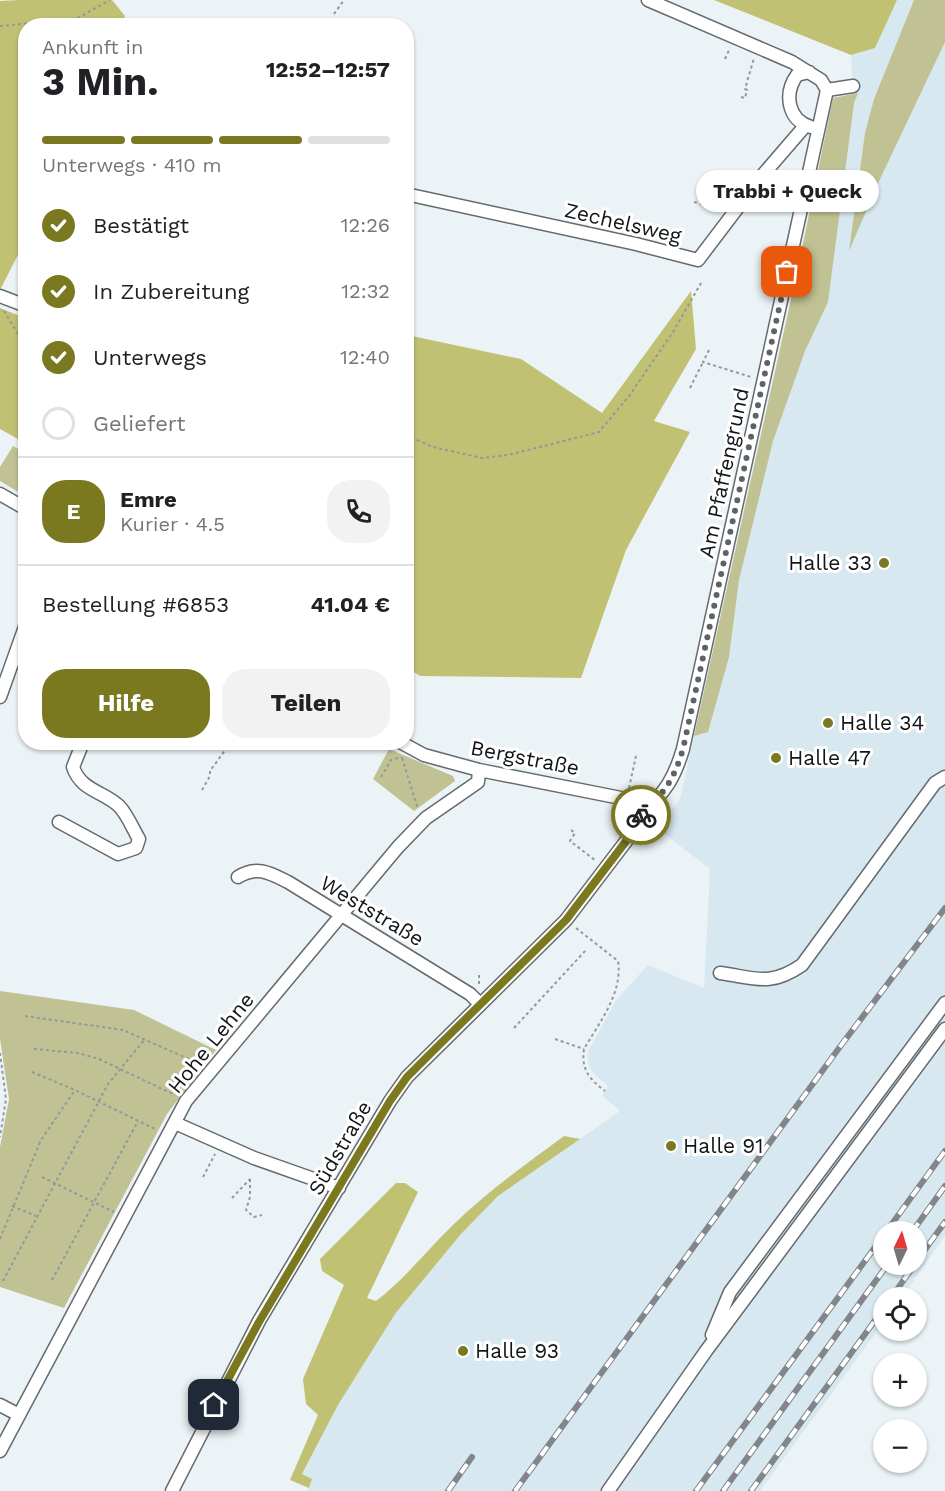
<!DOCTYPE html>
<html lang="de">
<meta charset="utf-8">
<style>
body{margin:0;font-family:"Work Sans",sans-serif;background:#f2f2f2;color:#202124;height:100vh;display:flex;flex-direction:column;font-size:22px;white-space:nowrap}
*{box-sizing:border-box;margin:0}
p{font-size:20px;color:#757577}
.icon{flex:none;width:33px;height:33px;fill:none;stroke:currentColor;stroke-width:2;stroke-linecap:round;stroke-linejoin:round}
.map{position:relative;flex:1;overflow:hidden}
.drawer{position:absolute;left:18px;top:18px;width:396px;height:732px;display:flex;flex-direction:column;background:#fff;border-radius:24px;box-shadow:0 2px 4px #0004}
.drawer>*{flex:none}
.needle{width:39px;rotate:5deg}
.tools{position:absolute;left:873px;top:1221px;display:grid;gap:12px}
.tools a{display:grid;place-items:center;width:54px;height:54px;border-radius:50%;background:#fff;box-shadow:0 2px 4px #0004;font-size:30px}
.pin{position:absolute;display:grid;place-items:center;width:51px;height:51px;color:#fff;margin:-26px;border-radius:12px;box-shadow:0 3px 9px #0006}
.courier{position:absolute;display:grid;place-items:center;width:60px;height:60px;margin:-30px;border:4px solid #7b7920;border-radius:50%;background:#fff;color:#222;box-shadow:0 2px 8px #0007}
.bubble{position:absolute;height:42px;border-radius:21px;background:#fff;box-shadow:0 2px 4px #0004;font-size:20px;font-weight:700;line-height:42px;text-align:center}
.summary em{font-style:normal;font-weight:700}
.summary div{display:flex;flex-direction:column-reverse}
.summary{display:flex;align-items:center;justify-content:space-between;height:102px;padding:0 24px}
h1{font-size:39px;font-weight:700;line-height:45px}
.bar{display:grid;grid-template-columns:repeat(4,1fr);gap:9px 6px;align-content:center;height:72px;padding:0 24px}
.bar i{height:8px;border-radius:4px;background:#e0e0e0}
.bar .active{background:#7b7920}
.bar p{grid-column:span 4}
.line{display:flex;align-items:center;gap:15px;padding:0 24px;border-top:2px solid #e0e0e0}
.line div{flex:1}
.round{display:grid;place-items:center;flex:none;width:63px;height:63px;border-radius:24px;background:#f2f2f2}
ol{padding:0 24px;list-style:none}
li{display:flex;align-items:center;gap:18px;height:66px}
li p{margin-inline-start:auto}
li .icon{padding:6px;border-radius:50%;background:#7b7920;color:#fff;stroke-width:4}
li:last-child{color:#757577}
li i{width:33px;height:33px;border:3px solid #e0e0e0;border-radius:50%}
.primary-button{display:flex;gap:12px;margin-top:auto;padding:12px 24px}
.primary-button a{flex:1;height:69px;border-radius:24px;background:#7b7920;color:#fff;font-size:24px;font-weight:700;line-height:69px;text-align:center}
.primary-button a+a{background:#f2f2f2;color:#202124}
.map>svg:first-child{display:block}
.built{fill:#d8e8f0;fill-rule:evenodd}
.green{fill:#c1c293}
.forest{fill:#c1c174}
.lines{fill:none;stroke-linecap:round;stroke-linejoin:round}
.minor-casing{stroke:#646a6e;stroke-width:15}
.path{stroke:#92989b;stroke-width:2;stroke-dasharray:3 3;stroke-linecap:butt}
.minor{stroke:#fff;stroke-width:12}
.rail-casing{stroke:#808689;stroke-width:6}
.rail{stroke:#fff;stroke-width:4;stroke-dasharray:11;stroke-linecap:butt}
.done{stroke:#5e6365;stroke-width:6;stroke-dasharray:0 10.8}
.route{stroke:#7b7920;stroke-width:8}
.poi-dot{fill:#7b7920;stroke:#fff;stroke-width:2}
.labels{text-anchor:middle;stroke-width:6;stroke-linejoin:round;paint-order:stroke}
.street-label{font-size:21px;fill:#121516;stroke:#fff}
.poi-label{font-size:21px;fill:#121516;stroke:#fff;text-anchor:start}
</style>
<div class="map">
<svg width="945" height="1491" viewBox="0 0 945 1491">
<rect width="100%" height="100%" fill="#ebf3f7"/>
<path class="built" d="M897,0H945V1236L902,1297L884,1298L883,1323L760,1491H308L312,1479L302,1475L338,1405L395,1314L461,1234L498,1196L620,1111L602,1095L608,1086L592,1072L588,1062V1052L616,1000L648,965L704,988L710,869L658,829L680,799L798,268L833,98L853,94L851,55L875,48ZM884,1232H916V1264H884Z"/>
<path class="green" d="M914,0H945V42L880,179L849,251L865,133L874,99Z
M858,93L854,103L828,302L805,351L773,441L739,580L729,657L708,732L694,736L798,268L833,98Z
M13,446L25,453V496L0,481V467Z
M389,749L453,776L455,781L414,811L373,779Z
M0,991L134,1010L216,1050L167,1114L64,1308L0,1287V1147L9,1099L0,1039Z"/>
<path class="forest" d="M20,0H112L125,16L122,25L26,26L25,241L0,290V1Z
M714,0H897L875,48L851,55Z
M691,291L696,349L654,421L690,432L626,550L581,678L420,676L407,668V335L521,359L602,413Z
M0,308L25,318V443L0,429Z
M564,1136L580,1139L498,1196L461,1234L395,1314L338,1405L302,1474L312,1479L309,1488L290,1480L318,1415L306,1404L303,1379L344,1285L322,1271L320,1259L396,1183H405L418,1192L367,1298L376,1301C405,1279 426,1251 452,1226C486,1192 525,1165 564,1136Z"/>
<g class="lines">
<g class="minor-casing">
<path id="minor" d="M809,72L797,75C784,93 787,120 811,127
M827,90L853,86
M406,194L636,244L698,260L761,177L805,126
M0,296L26,306
M0,494L26,509
M0,697L26,624
M400,742L424,755L479,770L631,800L642,811
M642,811C665,795 675,776 683,749L827,90L821,80L792,62L648,0
M59,822L118,854L136,848L139,839C133,829 127,814 119,806C103,791 81,791 73,767L83,742
M238,877C257,865 270,873 288,882L470,994L480,1004
M720,973C756,978 770,987 802,965L935,783L945,777
M175,1123L254,1158L339,1188
M712,1335L730,1292L945,1003
M0,1405L19,1415
M0,1451L186,1101L398,847L426,818L478,782L479,770
M172,1491L259,1321L390,1101L407,1077L566,920L630,836L641,820L642,811
M608,1491L706,1351L945,1029"/>
</g>
<path class="path" d="M334,14L344,0
M0,26L76,19L110,0
M725,59L730,48
M741,97L745,98L747,90L745,89L754,58
M694,202L723,210
M4,311L26,347
M709,350L703,362L751,377
M690,388L703,362
M406,435L433,447L482,458L508,455L599,432L629,396L673,332L701,283
M224,742L229,746
M402,758L418,809
M381,777L391,760L402,757
M629,788L636,756
M202,790L210,776V771L231,742
M571,830L575,833L570,841L596,861
M576,928L618,961C623,993 599,1023 584,1049C581,1069 589,1079 605,1091
M479,975V985
M25,1016L123,1030L200,1064
M514,1028L586,950
M555,1039L584,1049
M34,1049L78,1053L99,1059L175,1095
M0,1053L6,1099L0,1137
M32,1072L75,1090L157,1130
M42,1177L114,1212
M203,1177L215,1154
M250,1179V1197L246,1210L254,1217L262,1215
M232,1198L250,1179
M12,1206L36,1216
M0,1239L41,1140L75,1090
M52,1280L138,1121
M3,1281L108,1084L145,1039"/>
<use href="#minor" class="minor"/>
<g class="rail-casing">
<path id="rail" d="M886,1232L945,1151
M912,1232L945,1186
M916,1262L945,1222
M891,1298L915,1264
M448,1491L472,1457
M515,1491L842,1044L945,908
M696,1491L884,1235
M723,1491L888,1264
M751,1491L884,1308"/>
</g>
<use href="#rail" class="rail"/>
</g>
<g class="lines">
<path class="done" d="M641,815L642,811C665,795 675,776 683,749L787,272"/>
<path class="route" d="M214,1405L259,1322L390,1101L407,1077L432,1052L566,920L630,836L641,815"/>
</g>
<g class="poi-dot">
<circle cx="884" cy="563" r="6"/>
<circle cx="828" cy="723" r="6"/>
<circle cx="776" cy="758" r="6"/>
<circle cx="671" cy="1146" r="6"/>
<circle cx="463" cy="1351" r="6"/>
</g>
<g class="labels">
<g class="street-label">
<text transform="translate(623 223) rotate(13)" y="7">Zechelsweg</text>
<text transform="translate(724 473) rotate(-78)" y="7">Am Pfaffengrund</text>
<text transform="translate(525 758) rotate(11)" y="7">Bergstraße</text>
<text transform="translate(372 911) rotate(31)" y="7">Weststraße</text>
<text transform="translate(211 1043) rotate(-51)" y="7">Hohe Lehne</text>
<text transform="translate(340 1148) rotate(-60)" y="7">Südstraße</text>
</g>
<g class="poi-label">
<text x="872" y="570" text-anchor="end">Halle 33</text>
<text x="840" y="730">Halle 34</text>
<text x="788" y="765">Halle 47</text>
<text x="683" y="1153">Halle 91</text>
<text x="475" y="1358">Halle 93</text>
</g>
</g>
</svg>
<div class="tools">
<a><svg class="needle" viewBox="-14 -14 28 28"><path d="M0-13l5 13h-10z" fill="#e53935"/><path d="M0 13l5-13h-10z" fill="#757577"/></svg></a>
<a><svg class="icon" aria-label="locate" viewBox="0 0 24 24"><circle cx="12" cy="12" r="6"/><path d="M12 2v4M12 18v4M2 12h4M18 12h4"/></svg></a>
<a>+</a>
<a>−</a>
</div>
<div class="pin" style="left:787px;top:272px;background:#ea580c"><svg class="icon" aria-label="bag" viewBox="0 0 24 24"><path d="M5 8h14l-1 12H6zM9 8a3 3 0 0 1 6 0"/></svg></div>
<div class="pin" style="left:214px;top:1405px;background:#1f2937"><svg class="icon" aria-label="home" viewBox="0 0 24 24"><path d="M3 11l9-7 9 7M6 9v11h12V9"/></svg></div>
<div class="courier" style="left:641px;top:815px"><svg class="icon" aria-label="bike" viewBox="0 0 24 24"><circle cx="6" cy="16" r="4"/><circle cx="18" cy="16" r="4"/><path d="M6 16l4-8h5l3 8M10 8l3 8H6M13 5h3"/></svg></div>
<div class="bubble" style="left:696px;top:170px;width:183px">Trabbi + Queck</div>
<section class="drawer">
<div class="summary"><div><h1>3 Min.</h1><p>Ankunft in</p></div><em>12:52–12:57</em></div>
<div class="bar"><i class="active"></i><i class="active"></i><i class="active"></i><i></i><p>Unterwegs · 410 m</p></div>
<ol>
<li><svg class="icon" aria-label="check" viewBox="0 0 24 24"><path d="M5 12l5 5 9-10"/></svg>Bestätigt<p>12:26</p></li>
<li><svg class="icon" aria-label="check" viewBox="0 0 24 24"><path d="M5 12l5 5 9-10"/></svg>In Zubereitung<p>12:32</p></li>
<li><svg class="icon" aria-label="check" viewBox="0 0 24 24"><path d="M5 12l5 5 9-10"/></svg>Unterwegs<p>12:40</p></li>
<li><i></i>Geliefert</li>
</ol>
<div class="line" style="height:108px"><b class="round" style="background:#7b7920;color:#fff">E</b><div><b>Emre</b><p>Kurier · 4.5</p></div><a class="round"><svg class="icon" aria-label="phone" viewBox="0 0 24 24"><path d="M5 4h4l2 5-3 2q2 4 5 5l2-3 5 2v4C11 20 4 13 5 4z"/></svg></a></div>
<div class="line" style="height:78px"><div>Bestellung #6853</div><b>41.04 €</b></div>
<div class="primary-button"><a>Hilfe</a><a>Teilen</a></div>
</section>
</div>
